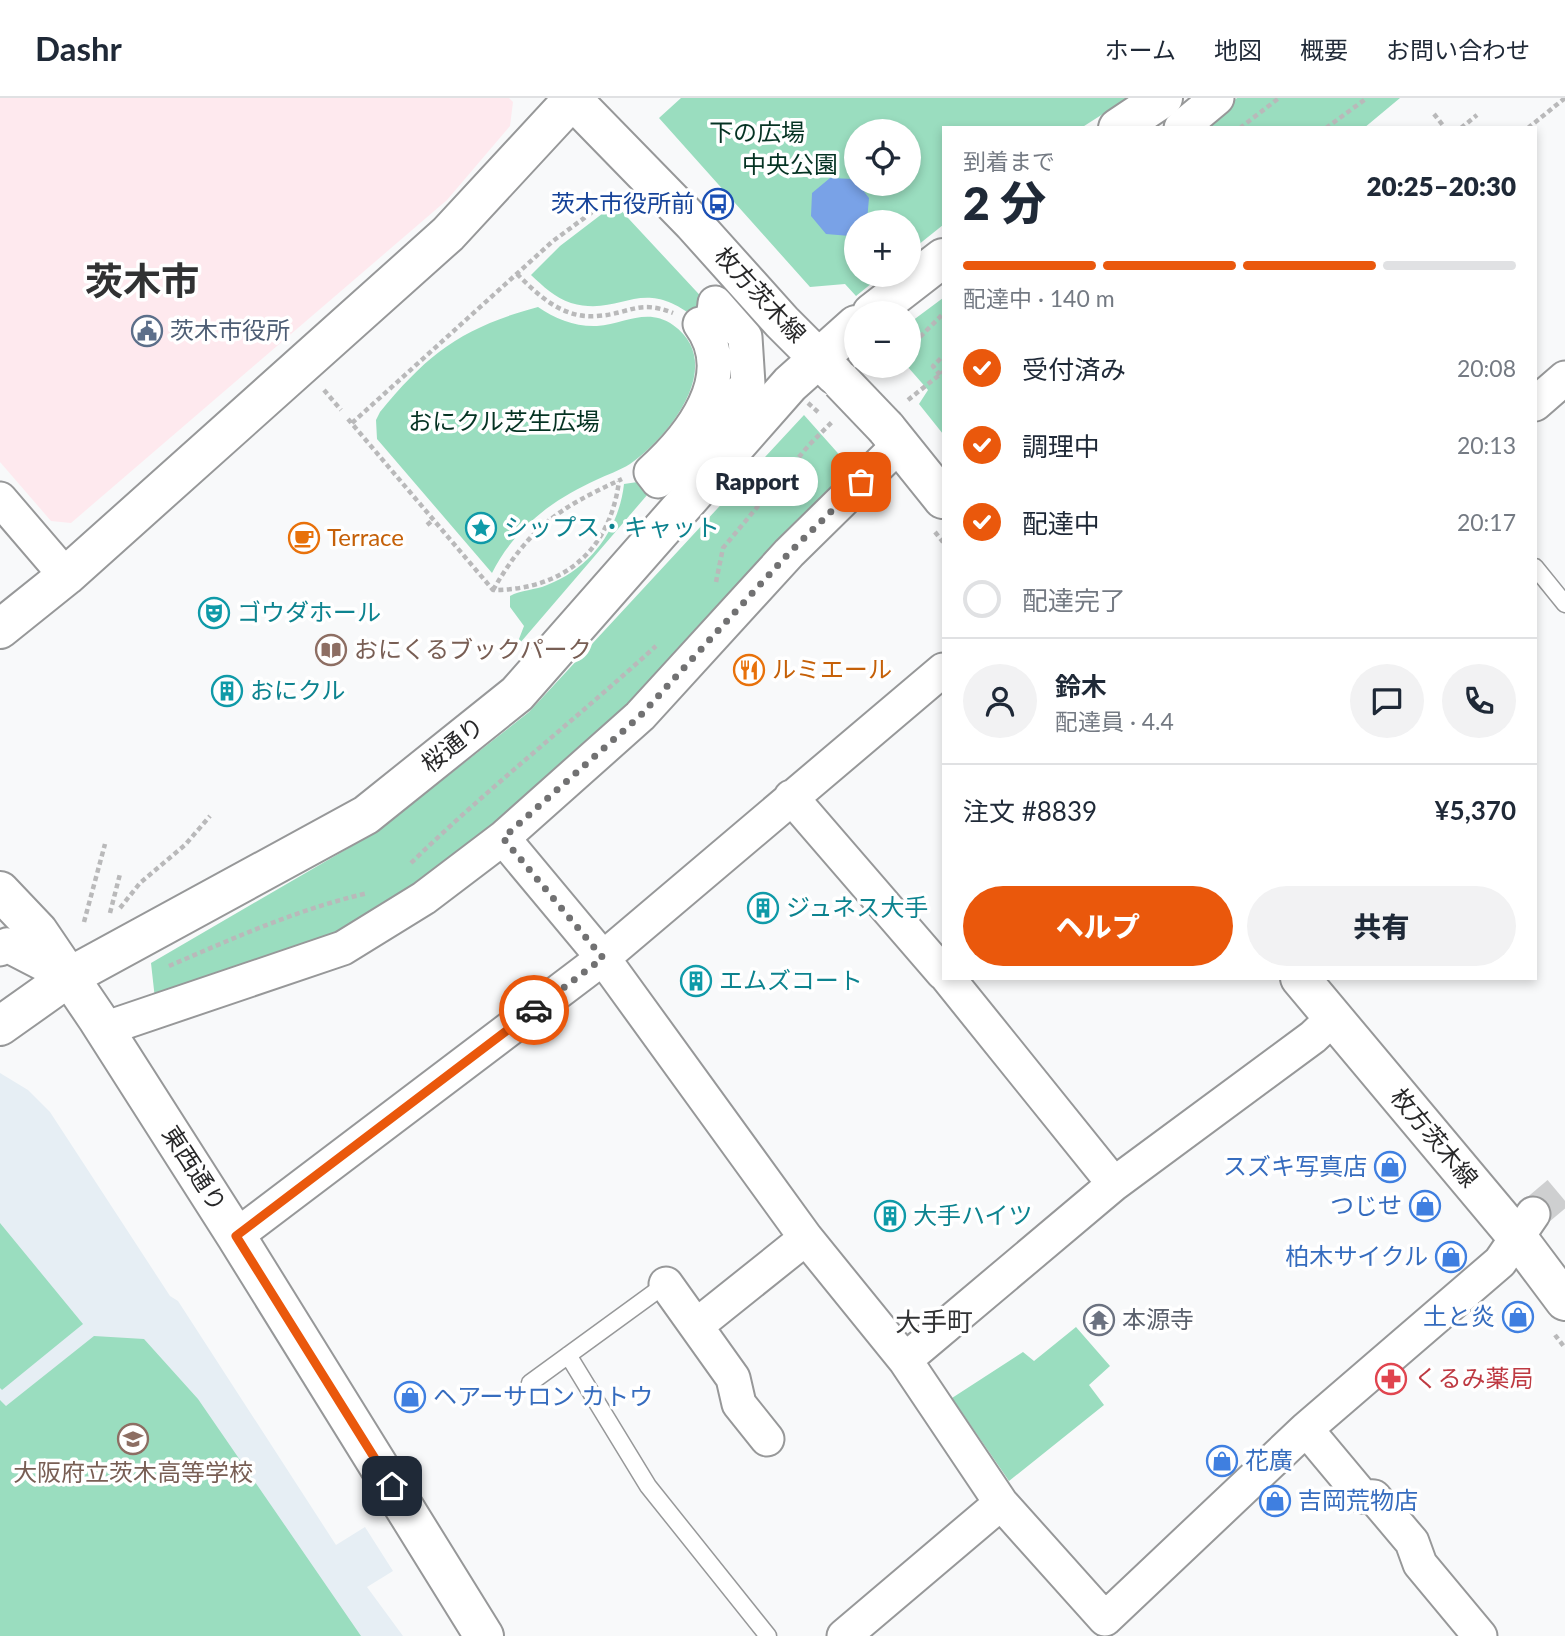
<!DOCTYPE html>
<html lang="ja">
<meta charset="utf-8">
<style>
body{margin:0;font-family:Lato,"Noto Sans JP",sans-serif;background:#f2f2f3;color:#1f2937;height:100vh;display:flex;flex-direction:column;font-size:26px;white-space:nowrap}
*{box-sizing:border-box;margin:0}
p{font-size:23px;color:#747a83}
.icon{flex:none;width:38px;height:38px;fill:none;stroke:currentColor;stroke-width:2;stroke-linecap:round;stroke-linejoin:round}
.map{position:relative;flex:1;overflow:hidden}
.sheet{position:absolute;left:942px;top:28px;width:595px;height:854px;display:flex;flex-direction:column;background:#fff;border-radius:0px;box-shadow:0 4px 10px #0003}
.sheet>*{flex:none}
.tools{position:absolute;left:844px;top:21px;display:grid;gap:14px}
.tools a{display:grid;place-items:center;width:77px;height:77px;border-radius:50%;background:#fff;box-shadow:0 4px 10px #0003;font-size:35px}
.pin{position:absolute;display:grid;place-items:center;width:60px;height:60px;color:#fff;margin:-30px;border-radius:14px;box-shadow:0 4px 10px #0006}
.courier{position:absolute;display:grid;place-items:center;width:70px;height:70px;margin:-35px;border:5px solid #ea580c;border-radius:50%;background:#fff;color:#222;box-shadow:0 2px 9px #0007}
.bubble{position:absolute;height:49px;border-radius:24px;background:#fff;box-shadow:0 4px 10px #0003;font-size:23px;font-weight:800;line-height:49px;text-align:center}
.head em{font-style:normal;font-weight:800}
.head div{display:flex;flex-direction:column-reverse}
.head{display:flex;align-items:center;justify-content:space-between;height:119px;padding:0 21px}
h1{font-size:46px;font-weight:800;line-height:52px}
.bar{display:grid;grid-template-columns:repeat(4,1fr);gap:10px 7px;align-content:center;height:84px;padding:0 21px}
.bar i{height:9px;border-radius:5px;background:#e0e1e3}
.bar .active{background:#ea580c}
.bar p{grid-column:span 4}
.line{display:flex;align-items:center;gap:18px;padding:0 21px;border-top:2px solid #e0e1e3}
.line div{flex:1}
.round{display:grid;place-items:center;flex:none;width:74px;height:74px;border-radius:37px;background:#f2f2f3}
ol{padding:0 21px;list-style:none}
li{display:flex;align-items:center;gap:21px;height:77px}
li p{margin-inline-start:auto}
li .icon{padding:7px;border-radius:50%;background:#ea580c;color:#fff;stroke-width:4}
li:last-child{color:#747a83}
li i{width:38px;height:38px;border:4px solid #e0e1e3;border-radius:50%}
.primary-button{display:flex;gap:14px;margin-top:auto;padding:14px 21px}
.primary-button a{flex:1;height:80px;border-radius:42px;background:#ea580c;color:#fff;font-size:28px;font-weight:800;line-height:80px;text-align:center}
.primary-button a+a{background:#f2f2f3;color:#1f2937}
header{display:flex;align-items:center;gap:42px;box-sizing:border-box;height:98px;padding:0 35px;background:#fff;border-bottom:2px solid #e0e1e3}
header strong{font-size:33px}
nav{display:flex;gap:38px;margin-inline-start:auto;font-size:24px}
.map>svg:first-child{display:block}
.commercial{fill:#fee9ee}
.built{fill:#e6eef4}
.green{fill:#9addbf;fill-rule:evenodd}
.water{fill:#79a2e7}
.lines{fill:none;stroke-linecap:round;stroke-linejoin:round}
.street-tunnel{stroke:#cecfd0;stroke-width:33;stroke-dasharray:33 17;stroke-linecap:butt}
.lane-casing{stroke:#979899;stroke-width:19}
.street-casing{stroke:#979899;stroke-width:37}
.secondary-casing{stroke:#979899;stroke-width:42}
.path{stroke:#b9b9ba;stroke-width:4.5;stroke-dasharray:5 3.5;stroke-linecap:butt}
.lane{stroke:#fff;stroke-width:16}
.street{stroke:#fff;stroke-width:33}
.secondary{stroke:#fff;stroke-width:38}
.secondary-bridge-casing{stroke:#979899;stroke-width:42;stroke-linecap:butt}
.path-bridge{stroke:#b9b9ba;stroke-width:4.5;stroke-dasharray:5 3.5;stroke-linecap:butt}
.secondary-bridge{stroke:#fff;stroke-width:38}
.done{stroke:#717172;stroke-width:7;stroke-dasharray:0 12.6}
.route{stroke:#ea580c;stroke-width:9}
.labels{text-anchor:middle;stroke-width:7;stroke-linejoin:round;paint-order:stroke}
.park-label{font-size:24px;fill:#053323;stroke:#fff}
.transit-label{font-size:24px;fill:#164399;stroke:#fff;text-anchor:end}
.street-label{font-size:24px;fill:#282829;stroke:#fff}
.service-label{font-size:24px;fill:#4e5e75;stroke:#fff;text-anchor:start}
.culture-label{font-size:24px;fill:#0d838f;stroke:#fff;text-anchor:start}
.food-label{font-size:24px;fill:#c56008;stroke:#fff;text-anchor:start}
.education-label{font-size:24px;fill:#785e54;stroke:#fff;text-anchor:start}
.shop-label{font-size:24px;fill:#366cbe;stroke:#fff;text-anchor:end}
.worship-label{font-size:24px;fill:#5b616d;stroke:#fff;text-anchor:start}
.health-label{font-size:24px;fill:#be3a42;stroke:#fff;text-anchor:start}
.neighbourhood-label{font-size:26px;fill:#313233;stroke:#fff}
.town-label{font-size:38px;font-weight:bold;fill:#313233;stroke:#fff}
</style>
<header>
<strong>Dashr</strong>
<nav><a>ホーム</a><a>地図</a><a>概要</a><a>お問い合わせ</a></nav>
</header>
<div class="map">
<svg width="1565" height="1538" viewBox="0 0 1565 1538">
<rect width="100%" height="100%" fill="#f8f9fa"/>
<path class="commercial" d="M0,0H509L513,4L510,28L447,102L71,425L51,423L0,364Z"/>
<path class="built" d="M0,975L28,992L50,1014L170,1198L178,1203L336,1447L365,1429L393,1473L367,1489L403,1538H0Z"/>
<path class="green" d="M681,0H1128L1081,30H943V127L908,155V124H856V177H882L856,198L845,186L810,189L659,20ZM856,33H908V86H856Z
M1237,0H1400L1364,30H1203Z
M615,106L709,207L695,220C640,176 622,220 571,205C555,200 543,188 531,177L560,148Z
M943,200V336L919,306L928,292L907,268L908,226Z
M538,209C555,221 576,229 597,228C625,226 647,209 673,227C728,266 668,340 630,366C619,373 608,376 596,382C579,390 562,399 546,411C524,428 504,450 492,475L377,341L376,322L380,314C428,255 463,229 538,209Z
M804,317L852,371L631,608L418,789L342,834L155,901L151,865L376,734L529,614Z
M651,382L654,389L520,545L519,541L524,528L510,509V498C520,492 536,492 547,487C590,471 619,431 624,386Z
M0,1125L83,1226L2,1292L0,1290Z
M1076,1229L1110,1268L1089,1287L1104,1307L1009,1383L952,1300L1023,1254L1034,1263Z
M94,1238L144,1241L198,1301L361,1538H0V1302L6,1308Z"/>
<path class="water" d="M830,80L854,81L869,100L867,123L856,124V133L850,138L826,136L811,118L812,95Z"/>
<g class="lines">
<path class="street-tunnel" d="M1533,1116L1565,1089"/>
<g class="lane-casing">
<path id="lane" d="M1535,469L1565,506
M568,1257L648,1388L768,1538
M530,1285L666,1186"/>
</g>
<g class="street-casing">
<path id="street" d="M1181,30L1217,0
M715,205L745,239L748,286L658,383L651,374C690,339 739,278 700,226C712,224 714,216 715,205Z
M1535,306L1565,280
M0,401L66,478
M791,699L943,875
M503,740L603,860L806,1140L905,1262L1001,1405L1105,1521L1306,1331L1500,1164L1533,1116
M0,851L7,847L69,879
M948,880L1114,1086
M104,931L343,850L424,800L503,740L640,618L789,455L900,346
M236,1138L603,860L943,572
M666,1186L733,1280L739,1306L767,1341
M696,1228L806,1140
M905,1262L1114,1086L1313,939L1333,920
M1306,1331L1362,1398L1374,1399L1412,1444L1420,1466L1480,1538
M844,1538L1001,1405"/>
</g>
<g class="secondary-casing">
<path id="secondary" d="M571,0L693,125L782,224L835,277
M1118,30L1163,0
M872,215L943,160
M886,330L943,401
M0,531L66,478L448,136L572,2
M0,793L38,833L97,920L236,1138L484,1538
M1300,880L1517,1139L1565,1203
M0,928L69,879L366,717L517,596L790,286L856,227"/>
</g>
<path class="path" d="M1434,16L1445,30
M1240,30L1279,0
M1326,30L1367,0
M1461,30L1477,17
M1528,30L1565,0
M517,176C539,198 563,221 597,218C630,216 638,201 673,215
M908,251L943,216
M881,277L891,268
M940,277L933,268L943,258
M324,292L341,312
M908,302L943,274
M348,321L493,492C563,492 610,453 619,383
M352,325L553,143L591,115L609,97
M427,427L433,422
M935,434L943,444
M716,484L723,450L809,347L832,324
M493,492C530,429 557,411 622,381
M411,765C489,689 575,622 656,548
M120,810L140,785L185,747L210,718
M110,815L120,776
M84,824L105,746
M169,868C234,840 298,811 368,795
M1555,1237L1565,1250"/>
<use href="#lane" class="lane"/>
<use href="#street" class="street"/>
<use href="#secondary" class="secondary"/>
<g class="secondary-bridge-casing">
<path id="secondary-bridge" d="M841,283L886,330"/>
</g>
<path class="path-bridge" d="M808,305L818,314"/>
<use href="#secondary-bridge" class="secondary-bridge"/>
</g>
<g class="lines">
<path class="done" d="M534,912L603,860L503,740L640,618L789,455L861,384"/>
<path class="route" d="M392,1388L236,1138L534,912"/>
</g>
<defs>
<g id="bus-ring" transform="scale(1.575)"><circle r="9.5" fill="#fff" stroke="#1a4fb4" stroke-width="1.5"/><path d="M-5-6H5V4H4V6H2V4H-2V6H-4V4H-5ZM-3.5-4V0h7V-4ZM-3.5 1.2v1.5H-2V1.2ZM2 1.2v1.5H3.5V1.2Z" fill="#1a4fb4"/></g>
<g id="civic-ring" transform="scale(1.575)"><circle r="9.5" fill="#fff" stroke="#5c6f8a" stroke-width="1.5"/><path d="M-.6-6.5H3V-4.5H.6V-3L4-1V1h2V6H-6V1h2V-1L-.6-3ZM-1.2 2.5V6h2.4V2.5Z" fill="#5c6f8a"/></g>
<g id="sight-ring" transform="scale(1.575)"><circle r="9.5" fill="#fff" stroke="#0f9aa8" stroke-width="1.5"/><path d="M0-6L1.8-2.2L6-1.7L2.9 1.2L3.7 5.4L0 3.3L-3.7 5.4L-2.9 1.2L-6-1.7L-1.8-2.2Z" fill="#0f9aa8"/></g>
<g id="cafe-ring" transform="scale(1.575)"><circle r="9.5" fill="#fff" stroke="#e8710a" stroke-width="1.5"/><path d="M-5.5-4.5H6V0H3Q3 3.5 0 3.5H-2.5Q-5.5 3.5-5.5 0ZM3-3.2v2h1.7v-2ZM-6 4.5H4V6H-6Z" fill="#e8710a"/></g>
<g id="theatre-ring" transform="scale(1.575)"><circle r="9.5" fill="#fff" stroke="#0f9aa8" stroke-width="1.5"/><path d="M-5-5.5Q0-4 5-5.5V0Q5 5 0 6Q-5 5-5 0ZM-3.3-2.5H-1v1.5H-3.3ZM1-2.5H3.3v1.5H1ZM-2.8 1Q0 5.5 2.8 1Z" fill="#0f9aa8"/></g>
<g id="library-ring" transform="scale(1.575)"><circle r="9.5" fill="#fff" stroke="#8d6e63" stroke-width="1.5"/><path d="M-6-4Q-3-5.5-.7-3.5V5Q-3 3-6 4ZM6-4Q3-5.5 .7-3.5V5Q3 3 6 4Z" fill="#8d6e63"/></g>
<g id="restaurant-ring" transform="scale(1.575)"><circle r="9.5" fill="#fff" stroke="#e8710a" stroke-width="1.5"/><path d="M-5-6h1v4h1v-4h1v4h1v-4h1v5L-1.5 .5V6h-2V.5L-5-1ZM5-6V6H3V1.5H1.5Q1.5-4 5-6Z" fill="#e8710a"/></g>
<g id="building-ring" transform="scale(1.575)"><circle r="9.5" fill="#fff" stroke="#0f9aa8" stroke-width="1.5"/><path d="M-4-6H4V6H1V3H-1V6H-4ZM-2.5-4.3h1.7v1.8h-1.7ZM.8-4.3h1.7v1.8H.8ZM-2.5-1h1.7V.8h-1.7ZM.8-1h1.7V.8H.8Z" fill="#0f9aa8"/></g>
<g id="shop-ring" transform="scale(1.575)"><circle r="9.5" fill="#fff" stroke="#3f7fe0" stroke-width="1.5"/><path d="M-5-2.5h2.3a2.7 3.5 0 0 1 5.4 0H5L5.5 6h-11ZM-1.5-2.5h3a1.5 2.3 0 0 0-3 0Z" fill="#3f7fe0"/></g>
<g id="temple-ring" transform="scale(1.575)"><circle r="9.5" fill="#fff" stroke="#6b7280" stroke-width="1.5"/><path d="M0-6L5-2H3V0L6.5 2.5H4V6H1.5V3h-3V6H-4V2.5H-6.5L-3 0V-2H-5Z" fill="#6b7280"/></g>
<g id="pharmacy-ring" transform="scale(1.575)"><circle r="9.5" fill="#fff" stroke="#e0444e" stroke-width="1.5"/><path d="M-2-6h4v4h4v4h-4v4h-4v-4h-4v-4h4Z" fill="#e0444e"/></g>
<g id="school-ring" transform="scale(1.575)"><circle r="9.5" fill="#fff" stroke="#8d6e63" stroke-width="1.5"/><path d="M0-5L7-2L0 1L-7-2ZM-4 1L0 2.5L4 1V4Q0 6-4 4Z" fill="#8d6e63"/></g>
</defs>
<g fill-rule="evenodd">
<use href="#bus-ring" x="718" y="106"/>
<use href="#civic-ring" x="147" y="233"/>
<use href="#sight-ring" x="481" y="430"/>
<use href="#cafe-ring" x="304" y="440"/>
<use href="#theatre-ring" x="214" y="515"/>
<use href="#library-ring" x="331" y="552"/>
<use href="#restaurant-ring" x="749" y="572"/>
<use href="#building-ring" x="227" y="593"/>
<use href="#building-ring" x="763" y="810"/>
<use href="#building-ring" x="696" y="883"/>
<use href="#shop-ring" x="1390" y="1069"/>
<use href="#shop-ring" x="1425" y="1108"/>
<use href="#building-ring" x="890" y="1118"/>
<use href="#shop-ring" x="1451" y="1159"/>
<use href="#shop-ring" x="1518" y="1219"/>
<use href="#temple-ring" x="1099" y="1222"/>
<use href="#pharmacy-ring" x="1391" y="1281"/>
<use href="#shop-ring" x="410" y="1299"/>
<use href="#school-ring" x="133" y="1341"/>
<use href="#shop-ring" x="1222" y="1363"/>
<use href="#shop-ring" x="1275" y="1403"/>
</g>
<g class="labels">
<g class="park-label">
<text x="757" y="43">下の広場</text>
<text x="790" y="75">中央公園</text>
<text x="504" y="332">おにクル芝生広場</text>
</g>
<g class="transit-label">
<text x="695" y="114">茨木市役所前</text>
</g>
<g class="street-label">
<text transform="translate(760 197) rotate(47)" y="8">枚方茨木線</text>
<text transform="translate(453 647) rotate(-39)" y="8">桜通り</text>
<text transform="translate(1434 1040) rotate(50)" y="8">枚方茨木線</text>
<text transform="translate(194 1071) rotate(57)" y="8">東西通り</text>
</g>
<g class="service-label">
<text x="170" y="241">茨木市役所</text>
</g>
<g class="culture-label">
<text x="504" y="438">シップス・キャット</text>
<text x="237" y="523">ゴウダホール</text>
<text x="250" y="601">おにクル</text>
<text x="786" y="818">ジュネス大手</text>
<text x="719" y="891">エムズコート</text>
<text x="913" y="1126">大手ハイツ</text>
</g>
<g class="food-label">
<text x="327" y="448">Terrace</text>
<text x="772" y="580">ルミエール</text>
</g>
<g class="education-label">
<text x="354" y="560">おにくるブックパーク</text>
<text x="133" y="1383" text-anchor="middle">大阪府立茨木高等学校</text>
</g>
<g class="shop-label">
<text x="1367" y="1077">スズキ写真店</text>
<text x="1402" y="1116">つじせ</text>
<text x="1428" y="1167">柏木サイクル</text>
<text x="1495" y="1227">土と炎</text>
<text x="433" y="1307" text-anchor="start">ヘアーサロン カトウ</text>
<text x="1245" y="1371" text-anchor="start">花廣</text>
<text x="1298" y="1411" text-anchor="start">吉岡荒物店</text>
</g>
<g class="worship-label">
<text x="1122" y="1230">本源寺</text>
</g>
<g class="health-label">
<text x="1414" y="1289">くるみ薬局</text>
</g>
<g class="neighbourhood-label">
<text x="934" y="1233">大手町</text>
</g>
<g class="town-label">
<text x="142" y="197">茨木市</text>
</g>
</g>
</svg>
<div class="tools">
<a><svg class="icon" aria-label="locate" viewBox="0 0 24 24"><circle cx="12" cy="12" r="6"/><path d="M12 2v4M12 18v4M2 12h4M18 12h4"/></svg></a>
<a>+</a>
<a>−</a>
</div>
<div class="pin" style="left:861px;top:384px;background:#ea580c"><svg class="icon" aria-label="bag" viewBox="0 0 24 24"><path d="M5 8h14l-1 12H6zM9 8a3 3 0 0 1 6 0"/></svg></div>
<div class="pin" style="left:392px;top:1388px;background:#1f2937"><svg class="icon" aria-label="home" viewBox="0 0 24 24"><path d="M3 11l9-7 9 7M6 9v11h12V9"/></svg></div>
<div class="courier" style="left:534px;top:912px"><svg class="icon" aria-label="car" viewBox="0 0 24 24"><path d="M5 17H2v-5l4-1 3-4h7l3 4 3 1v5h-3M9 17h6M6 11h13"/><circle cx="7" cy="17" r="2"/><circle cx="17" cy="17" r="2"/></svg></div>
<div class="bubble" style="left:696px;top:359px;width:122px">Rapport</div>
<section class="sheet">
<div class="head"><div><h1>2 分</h1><p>到着まで</p></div><em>20:25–20:30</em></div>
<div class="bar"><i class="active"></i><i class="active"></i><i class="active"></i><i></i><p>配達中 · 140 m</p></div>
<ol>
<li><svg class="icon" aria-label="check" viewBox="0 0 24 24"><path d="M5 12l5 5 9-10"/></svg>受付済み<p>20:08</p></li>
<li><svg class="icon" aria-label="check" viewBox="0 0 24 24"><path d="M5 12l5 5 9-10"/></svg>調理中<p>20:13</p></li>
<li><svg class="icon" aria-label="check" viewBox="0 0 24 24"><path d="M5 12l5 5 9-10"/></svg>配達中<p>20:17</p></li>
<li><i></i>配達完了</li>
</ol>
<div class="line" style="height:126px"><a class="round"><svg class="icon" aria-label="person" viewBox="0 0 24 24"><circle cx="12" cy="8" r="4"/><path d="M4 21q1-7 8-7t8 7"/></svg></a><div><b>鈴木</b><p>配達員 · 4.4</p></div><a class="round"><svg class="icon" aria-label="chat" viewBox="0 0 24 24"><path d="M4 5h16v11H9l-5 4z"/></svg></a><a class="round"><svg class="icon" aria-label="phone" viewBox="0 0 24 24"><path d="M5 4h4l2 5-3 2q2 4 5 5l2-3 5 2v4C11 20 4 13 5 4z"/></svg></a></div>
<div class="line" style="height:91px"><div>注文 #8839</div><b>¥5,370</b></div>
<div class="primary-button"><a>ヘルプ</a><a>共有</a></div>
</section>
</div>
